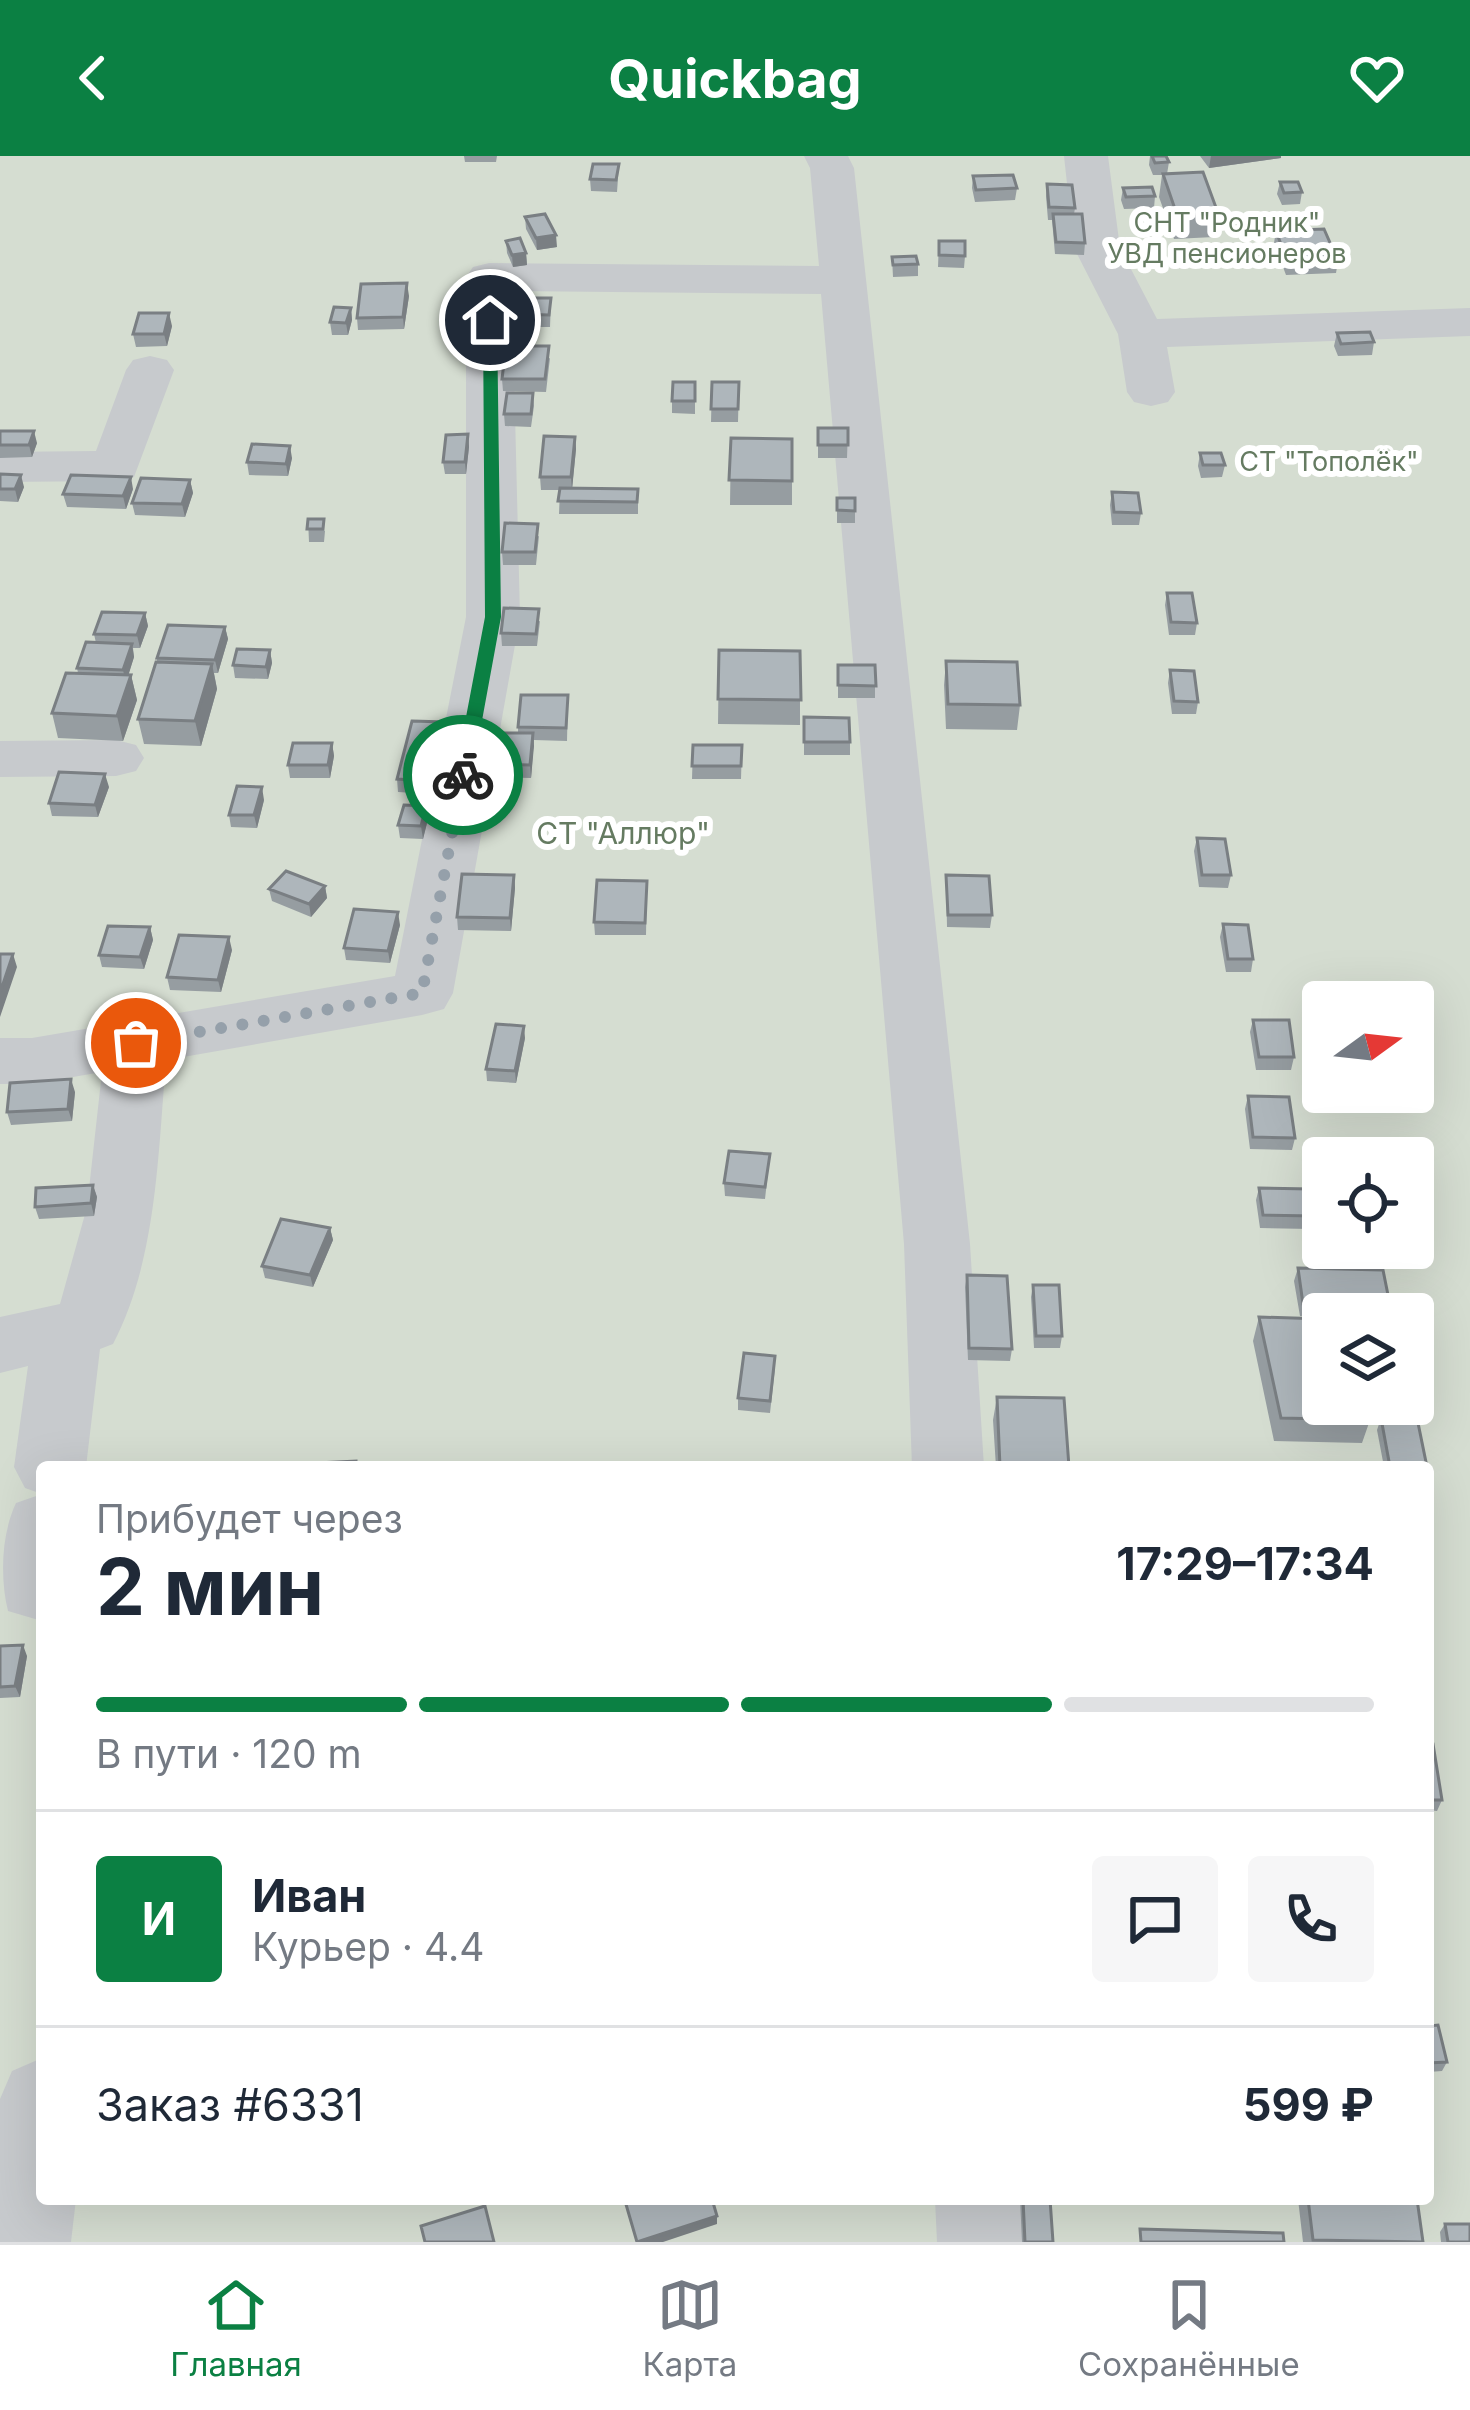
<!DOCTYPE html>
<html lang="ru">
<meta charset="utf-8">
<style>
body{margin:0;font-family:Inter,sans-serif;background:#f6f6f7;color:#1f2937;height:100vh;display:flex;flex-direction:column;font-size:45px;white-space:nowrap}
*{box-sizing:border-box;margin:0}
p{font-size:39px;color:#747a83}
.icon{flex:none;width:66px;height:66px;fill:none;stroke:currentColor;stroke-width:2;stroke-linecap:round;stroke-linejoin:round}
.map{position:relative;flex:1;overflow:hidden}
.side{position:absolute;left:36px;top:1305px;width:1398px;height:744px;display:flex;flex-direction:column;background:#fff;border-radius:12px;box-shadow:0 12px 48px #0002}
.side>*{flex:none}
.needle{width:78px;rotate:75deg}
.buttons{position:absolute;left:1302px;top:825px;display:grid;gap:24px}
.buttons a{display:grid;place-items:center;width:132px;height:132px;border-radius:12px;background:#fff;box-shadow:0 12px 48px #0002;font-size:60px}
.pin{position:absolute;display:grid;place-items:center;width:102px;height:102px;color:#fff;margin:-51px;border:6px solid #fff;border-radius:50%;box-shadow:0 3px 12px #0007}
.courier{position:absolute;display:grid;place-items:center;width:120px;height:120px;margin:-60px;border:9px solid #0b8043;border-radius:50%;background:#fff;color:#222;box-shadow:0 3px 15px #0007}
.head em{font-style:normal;font-weight:700}
.head div{display:flex;flex-direction:column-reverse}
.head{display:flex;align-items:center;justify-content:space-between;height:204px;padding:0 60px}
h1{font-size:78px;font-weight:700;line-height:90px}
.bar{display:grid;grid-template-columns:repeat(4,1fr);gap:18px 12px;align-content:center;height:144px;padding:0 60px}
.bar i{height:15px;border-radius:9px;background:#e0e1e3}
.bar .current{background:#0b8043}
.bar p{grid-column:span 4}
.line{display:flex;align-items:center;gap:30px;padding:0 60px;border-top:3px solid #e0e1e3}
.line div{flex:1}
.round{display:grid;place-items:center;flex:none;width:126px;height:126px;border-radius:12px;background:#f6f6f7}
header{display:flex;justify-content:space-between;align-items:center;height:156px;padding:0 60px;background:#0b8043;color:#fff;font-size:54px;font-weight:700}
.tabs{display:flex;justify-content:space-around;align-items:center;height:168px;border-top:3px solid #e0e1e3;background:#fff;font-size:33px;color:#747a83}
.tabs a{display:grid;justify-items:center;gap:6px}
.tabs .current{color:#0b8043}
.map>svg:first-child{display:block}
.green{fill:#d5ddd1;fill-rule:evenodd}
.lines{fill:none;stroke-linecap:round;stroke-linejoin:round}
.minor{fill:#c7cacd;fill-rule:evenodd}
.wall{fill:#969da1}
.shaded-wall{fill:#7a7f83}
.building{fill:#aeb6bb;stroke:#7a7f83;stroke-width:3}
.route{fill:#0b8043}
.done{stroke:#95a0aa;stroke-width:12;stroke-dasharray:0 21.6}
.labels{text-anchor:middle;stroke-width:12;stroke-linejoin:round;paint-order:stroke}
.far-park-label{font-size:27px;fill:#657b61;stroke:#fff}
.park-label{font-size:30px;fill:#657b61;stroke:#fff}
</style>
<header><svg class="icon" aria-label="back" viewBox="0 0 24 24"><path d="M15 5l-7 7 7 7"/></svg>Quickbag<svg class="icon" aria-label="heart" viewBox="0 0 24 24"><path d="M12 20l-8-8c-3-5 5-10 8-4 3-6 11-1 8 4z"/></svg></header>
<div class="map">
<svg width="1470" height="2086" viewBox="0 0 1470 2086">
<rect width="100%" height="100%" fill="#f5f5f1"/>
<path class="green" d="M0,0H1470V2086H0ZM1323,846H1413V936H1323ZM1323,1002H1413V1092H1323ZM1323,1158H1413V1248H1323ZM42,1311H1428V2043H42Z"/>
<g class="lines">
<path class="minor" d="M804,0H848L854,12L970,1088L984,1311H912L904,1088L821,138L512,135L520,461L453,837L444,853L422,859L166,904C158,997 157,1104 113,1188L100,1193L86,1311H42V1465L8,1455C0,1422 1,1379 16,1347L42,1338L25,1332L14,1311L28,1210L0,1217V1161L60,1148L87,1051L102,916L32,928H0V882H32L395,820L466,461V121L473,111L489,107L819,110L810,12Z
M1064,0H1108L1120,92L1157,163L1470,152V180L1167,191L1175,236L1168,246L1151,250L1134,246L1127,236L1118,178L1074,92Z
M150,200L167,204L174,214L134,321L116,325L0,326V296L96,295L126,214L133,204Z
M116,584L136,589L144,602L136,615L116,620L0,621V585Z
M42,1902V2043H76L71,2086H0V1943L12,1915Z
M935,2043H1023L1025,2086H937Z"/>
</g>
<path class="wall" d="M464,0H497L496,6H465Z
M1150,0H1166L1169,6L1167,18L1218,57L1214,81L1174,83L1159,41L1162,19H1153L1149,9Z
M1200,0H1281V2L1209,12Z
M619,8L617,36L591,35L590,23Z
M973,20L1017,32L1015,44L975,46L972,32Z
M1280,26L1302,36L1300,48L1282,49L1277,38Z
M1047,28L1075,52L1074,58L1085,87L1084,99L1055,98L1052,64H1048L1046,40Z
M1123,32L1155,40L1154,52L1124,53L1121,44Z
M525,61L557,91L537,94L526,73Z
M1276,75L1338,105L1336,117L1286,119L1274,87Z
M506,85L526,97L527,109L513,111L507,97Z
M939,85L965,100L964,112L938,111Z
M892,101L918,108V120L893,121Z
M409,140L404,173L358,174L357,162Z
M551,142L550,171H515L514,158Z
M351,152L352,164L348,179H332L330,166Z
M475,156L474,176H449L448,164Z
M172,170L167,190L136,191L133,178Z
M1337,177L1374,186L1372,199L1338,200L1334,190Z
M550,202L546,236L503,235L502,223Z
M695,226V258L672,257V245Z
M712,226H739L738,266H711Z
M533,237L534,250L531,271L505,270L504,258Z
M818,272H848L847,302H818Z
M0,275L37,287L32,301L0,302Z
M468,278L469,291L466,318H445L443,306Z
M575,281L576,293L572,332L638,333V358H559L560,334H541L540,321Z
M731,282L792,283V349H730Z
M1200,297L1225,309L1222,321L1201,322L1198,310Z
M292,302L288,320L249,319L247,306Z
M0,318L24,331L18,346L0,345Z
M190,324L193,337L185,361L135,359L132,347Z
M133,333L126,353L67,351L63,338Z
M1112,336L1141,357L1139,369H1112L1110,349Z
M837,342H855V367H837Z
M308,363L325,375L324,386H309Z
M539,380L536,409H503L502,396Z
M1167,437L1197,467L1195,479H1169L1165,449Z
M145,457L148,470L140,492H133L134,501L128,519H131L137,544L123,585L58,582L52,557L78,517L77,512L96,487L94,478Z
M540,465L537,490H502L501,477Z
M225,471L228,483L218,517H214L217,533L201,590L144,588L138,563L157,506V502Z
M270,494L272,507L268,523L235,522L233,509Z
M719,494L800,495V569L718,568Z
M946,505L1020,549L1017,574L946,573L944,529Z
M838,509H875V542H838Z
M1170,514L1198,546L1196,558H1172L1168,527Z
M568,539L567,585L534,584L531,622L491,621L490,608L518,577V571Z
M804,561L850,586V599H804Z
M445,579L431,638L398,636L397,623Z
M332,587L334,600L330,622H290L288,609Z
M693,589H742L741,623H692Z
M109,631L98,661L52,660L49,647Z
M264,644L257,672L231,671L229,659Z
M428,663L423,683L400,682L398,669Z
M1197,682L1231,719L1228,732L1199,731L1194,695Z
M514,719L515,732L511,775L458,774L457,761Z
M946,719L992,759L990,772L947,771Z
M647,725L646,779H595L594,766Z
M325,730L327,742L311,761L272,745L269,733Z
M1223,768L1253,803L1251,816H1226L1220,781Z
M400,769L390,807L346,804L344,792Z
M150,771L153,784L144,813L102,811L99,799Z
M232,794L221,836L170,834L167,821Z
M1253,864L1294,901L1291,914H1256L1250,876Z
M525,882L516,927L487,925L486,913Z
M75,936L72,965L11,969L7,956Z
M1248,940L1295,982L1292,994L1250,993L1245,953Z
M770,998L765,1043L725,1040L724,1027Z
M93,1029L97,1041L94,1060L39,1063L35,1051Z
M1259,1032L1314,1060L1311,1073L1260,1072L1256,1044Z
M330,1072L333,1084L313,1131L265,1122L262,1110Z
M1298,1112L1390,1149L1387,1158L1300,1160L1294,1125Z
M967,1119L1012,1193L1010,1205L968,1204L965,1131Z
M1033,1129L1062,1180L1060,1192H1034L1031,1141Z
M1259,1161L1370,1264L1362,1287L1274,1285L1253,1185Z
M775,1212L770,1257L738,1254V1242Z
M997,1241L1069,1311H996L993,1264Z
M1381,1262L1427,1311H1384L1377,1274Z
M0,1490L27,1500L20,1541L0,1542Z
M1428,1588L1442,1644L1437,1655L1428,1654Z
M1428,1870L1447,1906L1442,1915L1428,1916Z
M1020,2043H1050L1053,2086H1022Z
M1298,2043H1417L1423,2086H1303Z
M1445,2068L1470,2086H1441L1440,2076Z"/>
<path class="shaded-wall" d="M1211,0H1281V2L1209,12Z
M556,79L557,91L537,94L536,82Z
M526,97L527,109L513,111L512,99Z
M407,127L409,140L404,173L403,161Z
M351,152L352,164L348,179L346,167Z
M169,157L172,170L167,190L164,178Z
M34,275L37,287L32,301L29,289Z
M468,278L469,291L466,318L465,306Z
M575,281L576,293L572,334L571,321Z
M290,290L292,302L288,320L286,308Z
M21,319L24,331L18,346L15,333Z
M131,321L133,333L126,353L123,340Z
M190,324L193,337L185,361L182,348Z
M145,457L148,470L140,492L137,479Z
M225,471L228,483L218,517L215,504Z
M132,488L134,501L126,527L123,514Z
M270,494L272,507L268,523L266,511Z
M212,508L217,533L201,590L195,565Z
M131,519L137,544L123,585L117,560Z
M444,566L445,579L431,638L429,625Z
M533,577L534,590L531,622L530,609Z
M332,587L334,600L330,622L328,609Z
M105,618L109,631L98,661L95,649Z
M262,631L264,644L257,672L254,659Z
M426,650L428,663L423,683L421,670Z
M514,719L515,732L511,775L510,762Z
M325,730L327,742L311,761L309,748Z
M398,756L400,769L390,807L388,795Z
M150,771L153,784L144,813L140,801Z
M229,781L232,794L221,836L218,824Z
M13,798L17,811L0,861V837Z
M524,870L525,882L516,927L515,915Z
M71,923L75,936L72,965L68,953Z
M93,1029L97,1041L94,1060L91,1047Z
M330,1072L333,1084L313,1131L310,1119Z
M23,1489L27,1500L20,1541L15,1530Z
M717,2060V2068L663,2086H637Z"/>
<path class="building" d="M1152,0H1166L1169,6L1155,7Z
M593,8H619L616,24L590,23Z
M1203,16L1218,57L1177,59L1163,18Z
M1013,19L1017,32L976,34L973,20Z
M1280,26H1298L1302,36L1284,37Z
M1047,28L1072,29L1075,52L1049,51Z
M1152,31L1155,40L1126,41L1123,32Z
M545,58L556,79L536,82L525,61Z
M1053,58H1082L1085,87L1056,86Z
M1324,73L1338,105L1288,107L1276,75Z
M520,82L526,97L512,99L506,85Z
M939,85H965V100L939,99Z
M916,100L918,108L893,109L892,101Z
M407,127L403,161L357,162L361,128Z
M516,142H551L549,159L514,158Z
M450,144H474L472,163L448,164Z
M334,151L351,152L346,167L330,166Z
M139,157H169L164,178H133Z
M1370,176L1374,186L1341,188L1337,177Z
M506,190H549L545,223H502Z
M673,226H695V245H672Z
M712,226H739L738,253H711Z
M507,237H533L531,258H504Z
M818,272H848V289H818Z
M0,275H34L29,289H0Z
M468,278L465,306H443L446,279Z
M544,280L575,281L571,321H540Z
M731,282L792,283V325L729,324Z
M252,288L290,290L286,308L247,306Z
M1200,297H1221L1225,309H1203Z
M0,318L21,319L15,333H0Z
M71,319L131,321L123,340L63,338Z
M141,322L190,324L182,348L132,347Z
M560,332L638,333L637,346L558,345Z
M1112,336L1138,337L1141,357L1114,356Z
M837,342H855V355L837,354Z
M308,363H324L323,373H307Z
M505,367L538,368L535,396H502Z
M1167,437H1192L1197,467L1171,466Z
M504,452L539,453L536,478L501,477Z
M102,456L145,457L137,479L94,478Z
M168,469L225,471L215,504L157,502Z
M86,486L132,488L123,514L77,512Z
M237,493L270,494L266,511L233,509Z
M719,494L800,495L801,544L718,543Z
M946,505L1017,506L1020,549L948,548Z
M156,506L212,508L195,565L138,563Z
M838,509H875L876,530L838,529Z
M1170,514L1194,515L1198,546L1174,545Z
M66,517L131,519L117,560L52,557Z
M521,539H568L566,572L518,571Z
M804,561L849,562L850,586H804Z
M412,565L444,566L429,625L397,623Z
M494,577H533L530,609L490,608Z
M293,587H332L328,609H288Z
M693,589H742L741,610H692Z
M59,616L105,618L95,649L49,647Z
M237,630L262,631L254,659H229Z
M404,649L426,650L421,670L398,669Z
M1197,682L1225,683L1231,719H1202Z
M286,715L325,730L309,748L269,733Z
M462,718L514,719L510,762L457,761Z
M946,719L989,720L992,759H948Z
M597,724L647,725L645,767L594,766Z
M354,753L398,756L388,795L344,792Z
M1223,768L1248,769L1253,803H1228Z
M108,770L150,771L140,801L99,799Z
M179,779L229,781L218,824L167,821Z
M0,798H13L0,837Z
M1253,864H1289L1294,901H1259Z
M496,868L524,870L515,915L486,913Z
M71,923L68,953L7,956L10,927Z
M1248,940L1289,941L1295,982L1253,981Z
M729,995L770,998L765,1031L724,1027Z
M93,1029L91,1047L35,1051L36,1032Z
M1259,1032L1310,1033L1314,1060L1263,1059Z
M281,1063L330,1072L310,1119L262,1110Z
M1298,1112L1383,1114L1390,1149L1303,1148Z
M967,1119L1007,1120L1012,1193L969,1192Z
M1033,1129H1059L1062,1180H1036Z
M1259,1161L1323,1163V1248H1367L1370,1264L1281,1262Z
M744,1197L775,1200L770,1245L738,1242Z
M997,1241L1064,1242L1069,1311H1000Z
M1381,1262H1417L1427,1311H1390Z
M356,1305V1311H277V1309Z
M1263,1308L1317,1309V1311H1264Z
M23,1489L15,1530L0,1531V1490Z
M1428,1588H1433L1442,1644H1428Z
M1438,1869L1447,1906L1428,1907V1870Z
M631,2043H712L717,2060L637,2086L625,2045Z
M1023,2043H1050L1053,2086H1025Z
M1308,2043H1417L1423,2086L1313,2084Z
M485,2050L494,2086H425L421,2070Z
M1445,2068H1470V2086H1448Z
M1140,2073L1283,2077L1284,2086H1141Z"/>
<path class="route" d="M490,159L497,164L501,461L472,619L463,624L455,619L485,461L483,164Z"/>
<g class="lines">
<path class="done" d="M136,887L422,837L463,619"/>
</g>
<g class="labels">
<g class="far-park-label">
<text x="1227" y="76">СНТ "Родник"<tspan x="1227" dy="31">УВД пенсионеров</tspan></text>
<text x="1329" y="315">СТ "Тополёк"</text>
</g>
<g class="park-label">
<text x="623" y="688">СТ "Аллюр"</text>
</g>
</g>
</svg>
<div class="buttons">
<a><svg class="needle" viewBox="-14 -14 28 28"><path d="M0-13l5 13h-10z" fill="#e53935"/><path d="M0 13l5-13h-10z" fill="#747a83"/></svg></a>
<a><svg class="icon" aria-label="locate" viewBox="0 0 24 24"><circle cx="12" cy="12" r="6"/><path d="M12 2v4M12 18v4M2 12h4M18 12h4"/></svg></a>
<a><svg class="icon" aria-label="layers" viewBox="0 0 24 24"><path d="M12 4l9 5-9 5-9-5zM3 14l9 5 9-5"/></svg></a>
</div>
<div class="pin" style="left:136px;top:887px;background:#ea580c"><svg class="icon" aria-label="bag" viewBox="0 0 24 24"><path d="M5 8h14l-1 12H6zM9 8a3 3 0 0 1 6 0"/></svg></div>
<div class="pin" style="left:490px;top:164px;background:#1f2937"><svg class="icon" aria-label="home" viewBox="0 0 24 24"><path d="M3 11l9-7 9 7M6 9v11h12V9"/></svg></div>
<div class="courier" style="left:463px;top:619px"><svg class="icon" aria-label="bike" viewBox="0 0 24 24"><circle cx="6" cy="16" r="4"/><circle cx="18" cy="16" r="4"/><path d="M6 16l4-8h5l3 8M10 8l3 8H6M13 5h3"/></svg></div>
<section class="side">
<div class="head"><div><h1>2 мин</h1><p>Прибудет через</p></div><em>17:29–17:34</em></div>
<div class="bar"><i class="current"></i><i class="current"></i><i class="current"></i><i></i><p>В пути · 120 m</p></div>
<div class="line" style="height:216px"><b class="round" style="background:#0b8043;color:#fff">И</b><div><b>Иван</b><p>Курьер · 4.4</p></div><a class="round"><svg class="icon" aria-label="chat" viewBox="0 0 24 24"><path d="M4 5h16v11H9l-5 4z"/></svg></a><a class="round"><svg class="icon" aria-label="phone" viewBox="0 0 24 24"><path d="M5 4h4l2 5-3 2q2 4 5 5l2-3 5 2v4C11 20 4 13 5 4z"/></svg></a></div>
<div class="line" style="height:156px"><div>Заказ #6331</div><b>599 ₽</b></div>
</section>
</div>
<nav class="tabs">
<a class="current"><svg class="icon" aria-label="home" viewBox="0 0 24 24"><path d="M3 11l9-7 9 7M6 9v11h12V9"/></svg>Главная</a>
<a><svg class="icon" aria-label="map" viewBox="0 0 24 24"><path d="M3 6l6-2 6 2 6-2v14l-6 2-6-2-6 2zM9 4v14M15 6v14"/></svg>Карта</a>
<a><svg class="icon" aria-label="saved" viewBox="0 0 24 24"><path d="M7 4h10v16l-5-4-5 4z"/></svg>Сохранённые</a>
</nav>
